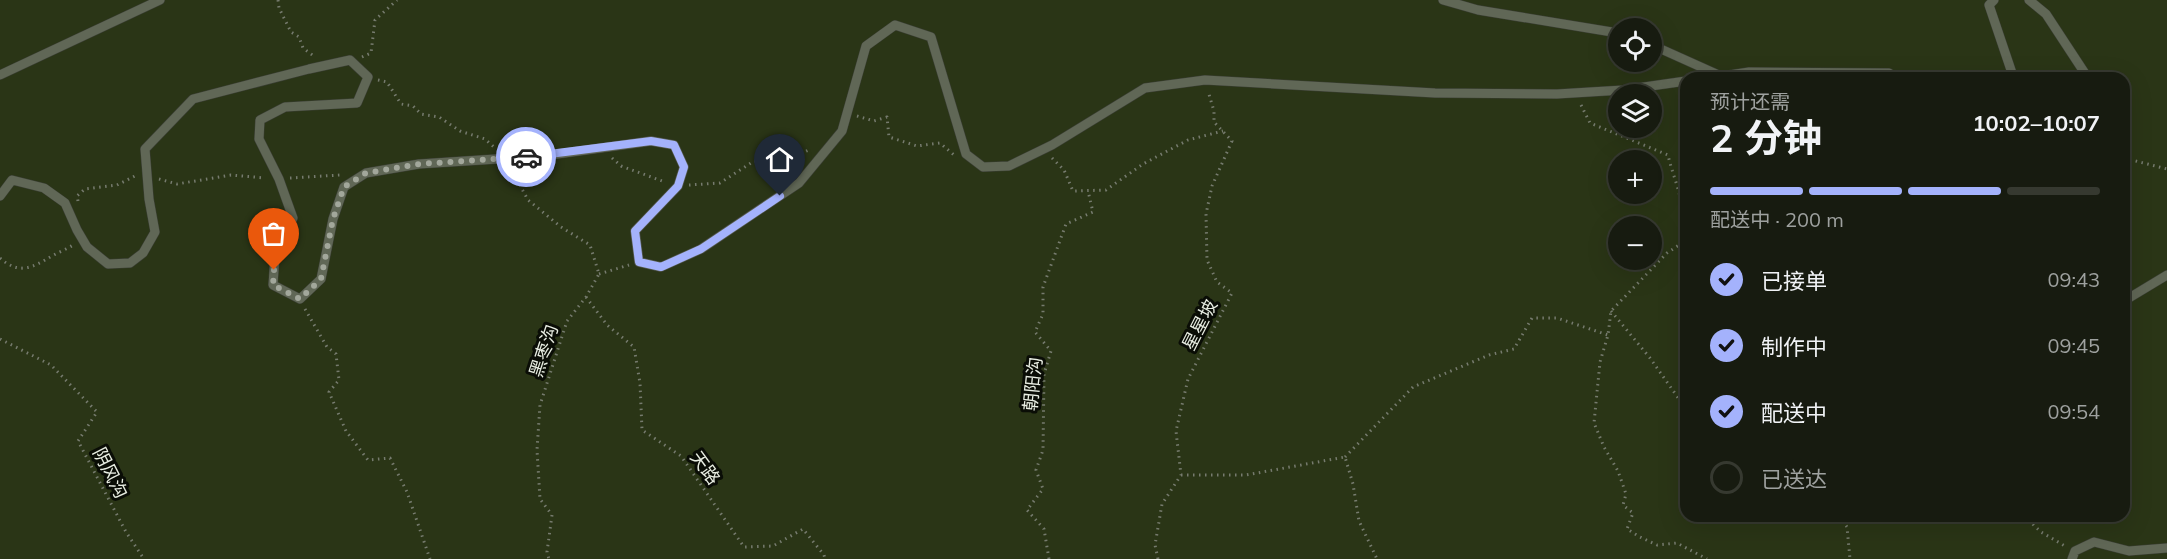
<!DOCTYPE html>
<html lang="zh">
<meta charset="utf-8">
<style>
body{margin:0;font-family:Mulish,"Noto Sans SC",sans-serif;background:#24281e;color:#f1f3f6;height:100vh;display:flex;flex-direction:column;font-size:22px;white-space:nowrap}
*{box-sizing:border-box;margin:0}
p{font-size:20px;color:#9ea19f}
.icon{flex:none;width:33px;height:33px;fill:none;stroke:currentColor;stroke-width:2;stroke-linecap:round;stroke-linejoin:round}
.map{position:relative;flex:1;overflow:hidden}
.details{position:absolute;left:1680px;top:72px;width:450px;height:450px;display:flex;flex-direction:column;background:#171b10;border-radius:18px;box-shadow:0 6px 24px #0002,0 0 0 2px #363930}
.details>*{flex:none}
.controls{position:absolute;left:1608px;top:18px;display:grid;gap:12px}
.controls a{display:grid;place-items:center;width:54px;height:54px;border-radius:50%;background:#171b10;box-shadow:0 6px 24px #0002,0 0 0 2px #363930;font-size:30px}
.pin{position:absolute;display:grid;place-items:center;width:51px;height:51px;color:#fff;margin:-62px -26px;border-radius:50% 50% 50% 0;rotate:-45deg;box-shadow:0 0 6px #0007}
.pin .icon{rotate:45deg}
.courier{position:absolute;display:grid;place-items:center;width:60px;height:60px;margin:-30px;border:4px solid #a4b2fc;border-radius:50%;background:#fff;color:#222;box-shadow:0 2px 8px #0007}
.overview em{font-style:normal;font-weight:700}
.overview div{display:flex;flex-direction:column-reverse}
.overview{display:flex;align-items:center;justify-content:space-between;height:102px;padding:0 30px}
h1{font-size:39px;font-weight:700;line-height:45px}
.bar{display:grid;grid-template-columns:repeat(4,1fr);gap:9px 6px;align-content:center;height:72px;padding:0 30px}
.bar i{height:8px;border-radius:4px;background:#363930}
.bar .on{background:#a4b2fc}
.bar p{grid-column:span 4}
ol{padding:0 30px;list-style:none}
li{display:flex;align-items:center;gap:18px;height:66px}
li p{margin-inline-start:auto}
li .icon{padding:6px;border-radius:50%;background:#a4b2fc;color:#111;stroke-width:4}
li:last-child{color:#9ea19f}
li i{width:33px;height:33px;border:3px solid #363930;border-radius:50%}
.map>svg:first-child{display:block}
.green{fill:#2a3516;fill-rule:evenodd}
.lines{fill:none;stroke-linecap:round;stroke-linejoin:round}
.lane-casing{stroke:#3a3e34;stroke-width:10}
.path{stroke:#767b6e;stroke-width:3;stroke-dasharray:1.5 4.5;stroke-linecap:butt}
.lane{stroke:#606756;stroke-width:9}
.done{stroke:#a2a79b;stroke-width:6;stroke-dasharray:0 10.8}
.route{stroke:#a4b2fc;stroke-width:8}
.labels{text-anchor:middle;stroke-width:6;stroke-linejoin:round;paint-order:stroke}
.street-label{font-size:18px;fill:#e9eee3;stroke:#0a0d06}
</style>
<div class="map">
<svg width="2167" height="559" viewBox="0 0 2167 559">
<rect width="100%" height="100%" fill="#1f2415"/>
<path class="green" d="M0,0H2167V559H0ZM1618,28H1652V62H1618ZM1686,78H2124V516H1686ZM1618,94H1652V128H1618ZM1618,160H1652V194H1618ZM1618,226H1652V260H1618Z"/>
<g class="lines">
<g class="lane-casing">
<path id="lane" d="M1443,0L1478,10L1618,33
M1994,0L1989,5L2012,73V78
M2029,0L2046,14L2088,78
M1652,45L1721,76
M0,75L160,0
M1709,78L1749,72L1889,73L1897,78
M0,196L12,180L44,188L65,203L77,230L87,247L108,264L130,263L143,253L155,232L149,199L145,149L193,99L309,69L350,60L368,77L357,103L285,107L260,120L259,139L279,179L293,218L275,255L273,285L300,299L321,279L333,219L344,187L366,173L419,164L543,156L651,141L674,145L684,167L678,186L635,231L639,262L661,267L701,249L799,183L842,131L866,46L895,25L931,37L966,154L983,167L1009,166L1052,145L1145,88L1205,80L1435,93L1557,94L1623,90L1686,81
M2124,301L2167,275
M2072,559L2075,551L2094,542L2129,551L2167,548"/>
</g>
<path class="path" d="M278,0L279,8L291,32L299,37L303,48L315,57
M362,57L371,53L375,20L397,0
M378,80L387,82L401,104L413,106L421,114L439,117L460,131L485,139L494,147
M1581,105L1590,123L1668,155C1671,169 1677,183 1680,197C1684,213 1682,229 1679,245L1667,253L1611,311L1608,335L1600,362L1594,423L1604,447L1618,471L1626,494L1623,505L1633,513L1627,529L1640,537L1657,545L1677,543L1707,559
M857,116L874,121L887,117L889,137L917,146L940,143L954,155
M612,158L621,166L665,182
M1052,158L1064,170L1073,191L1106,190L1143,164L1188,140L1223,131
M2124,158L2167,169
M511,169L528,200L561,227L590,245L599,274L586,297L567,321L540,405L537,450L540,499L552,515L547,552L549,559
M290,178L340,175
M159,179L177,184L231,175L265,178
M689,185L720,183L754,161L782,162L811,149
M78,201L77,196L85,189L117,185L135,176
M0,258C19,275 32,268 52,256C59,252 67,249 73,245
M599,274L629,265
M586,297L607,325L634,347L640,383L642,430L681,456L744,547L773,546L803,529L824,555L825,559
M305,309L327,347L336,354L339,380L329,392L346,431L368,460L390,458L407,492L430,559
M1611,311L1650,358L1686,409
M0,339L51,365L97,412L78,441L126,532L144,559
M1345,457L1413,387L1489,355L1514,349L1532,318H1557L1608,335
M1181,475H1246L1345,457L1353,484L1359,521L1377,559
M1839,516L1847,527L1850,559
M2024,516L2041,532L2065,546
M1049,559L1044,529L1027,510L1043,489L1036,470L1043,450L1044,374L1051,351L1035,332L1043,314V287L1066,224L1093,212L1088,191
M1158,559L1155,545L1162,504L1181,475L1176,431L1188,379L1232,293L1217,282L1207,260L1206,214L1212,186L1232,141L1214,122V111L1208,91"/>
<use href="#lane" class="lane"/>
</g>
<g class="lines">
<path class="done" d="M274,270L273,285L300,299L321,279L333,219L344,187L366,173L419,164L526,157"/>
<path class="route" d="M526,157L651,141L674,145L684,167L678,186L635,231L639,262L661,267L701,249L780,196"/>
</g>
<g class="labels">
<g class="street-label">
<text transform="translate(1200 325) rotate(-63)" y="6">星星坡</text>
<text transform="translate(544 351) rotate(-72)" y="6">黑枣沟</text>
<text transform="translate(1033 384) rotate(-84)" y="6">朝阳沟</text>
<text transform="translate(705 468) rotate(54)" y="6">天路</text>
<text transform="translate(110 473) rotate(63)" y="6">阴风沟</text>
</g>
</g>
</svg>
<div class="controls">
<a><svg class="icon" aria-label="locate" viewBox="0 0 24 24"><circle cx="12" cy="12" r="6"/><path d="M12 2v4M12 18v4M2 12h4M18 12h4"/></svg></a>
<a><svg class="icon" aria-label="layers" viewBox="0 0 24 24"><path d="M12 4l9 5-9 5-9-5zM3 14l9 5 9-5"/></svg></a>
<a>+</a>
<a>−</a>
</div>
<div class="pin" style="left:274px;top:270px;background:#ea580c"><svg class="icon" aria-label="bag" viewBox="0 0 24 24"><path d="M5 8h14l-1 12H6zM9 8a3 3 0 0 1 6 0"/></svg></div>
<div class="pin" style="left:780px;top:196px;background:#1f2937"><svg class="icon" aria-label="home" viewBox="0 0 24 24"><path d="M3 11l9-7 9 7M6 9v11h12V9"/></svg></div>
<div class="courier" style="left:526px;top:157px"><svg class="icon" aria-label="car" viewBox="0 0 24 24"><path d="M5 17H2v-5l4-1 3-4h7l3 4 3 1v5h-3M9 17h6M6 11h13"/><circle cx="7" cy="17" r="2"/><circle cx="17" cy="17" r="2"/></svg></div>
<section class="details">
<div class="overview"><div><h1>2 分钟</h1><p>预计还需</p></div><em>10:02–10:07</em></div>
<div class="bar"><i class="on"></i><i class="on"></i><i class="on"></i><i></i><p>配送中 · 200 m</p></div>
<ol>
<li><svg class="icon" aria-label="check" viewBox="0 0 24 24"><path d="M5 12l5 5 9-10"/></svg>已接单<p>09:43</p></li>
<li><svg class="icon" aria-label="check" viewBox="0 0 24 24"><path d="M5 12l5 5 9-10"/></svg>制作中<p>09:45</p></li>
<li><svg class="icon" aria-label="check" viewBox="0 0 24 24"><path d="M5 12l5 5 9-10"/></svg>配送中<p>09:54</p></li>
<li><i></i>已送达</li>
</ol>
</section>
</div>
